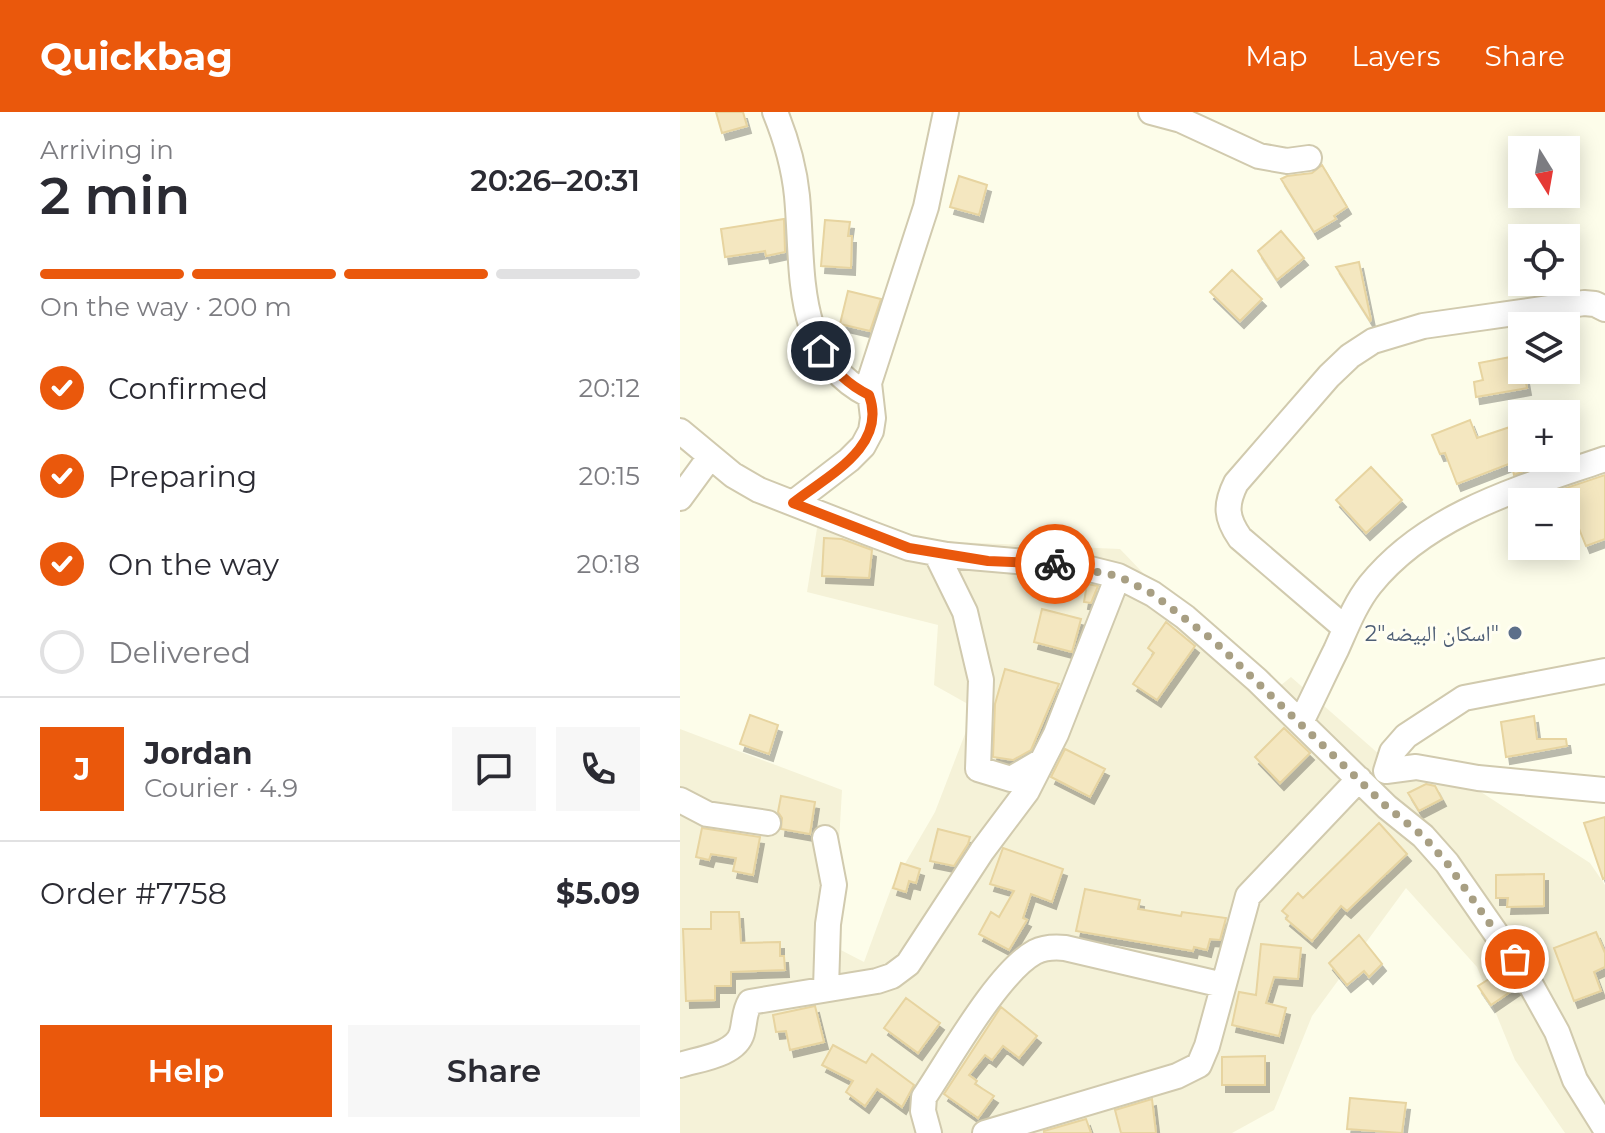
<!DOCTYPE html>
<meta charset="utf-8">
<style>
body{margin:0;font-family:Montserrat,"Noto Naskh Arabic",sans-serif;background:#f7f7f7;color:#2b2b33;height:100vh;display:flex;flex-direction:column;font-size:30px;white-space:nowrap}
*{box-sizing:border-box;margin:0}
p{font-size:26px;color:#7c7c81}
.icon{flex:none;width:44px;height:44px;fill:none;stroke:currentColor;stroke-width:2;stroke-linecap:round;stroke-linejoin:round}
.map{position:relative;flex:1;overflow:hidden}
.sheet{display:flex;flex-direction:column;background:#fff;width:680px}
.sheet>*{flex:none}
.needle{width:52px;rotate:169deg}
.fabs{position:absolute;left:828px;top:24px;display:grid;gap:16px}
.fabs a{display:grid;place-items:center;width:72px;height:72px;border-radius:0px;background:#fff;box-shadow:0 4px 20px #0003;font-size:40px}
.pin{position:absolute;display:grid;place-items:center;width:68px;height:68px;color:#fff;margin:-34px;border:4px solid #fff;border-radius:50%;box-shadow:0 2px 8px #0007}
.courier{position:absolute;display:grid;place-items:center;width:80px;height:80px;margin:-40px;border:6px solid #ea580c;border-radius:50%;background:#fff;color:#222;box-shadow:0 2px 10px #0007}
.overview em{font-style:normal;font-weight:600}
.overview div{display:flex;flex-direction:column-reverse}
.overview{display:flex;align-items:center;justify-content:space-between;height:136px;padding:0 40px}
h1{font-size:52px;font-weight:600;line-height:60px}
.bar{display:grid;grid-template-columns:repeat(4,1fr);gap:12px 8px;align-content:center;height:96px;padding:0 40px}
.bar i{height:10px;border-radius:6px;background:#e1e1e2}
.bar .selected{background:#ea580c}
.bar p{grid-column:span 4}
.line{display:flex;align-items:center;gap:20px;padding:0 40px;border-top:2px solid #e1e1e2}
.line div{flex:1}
.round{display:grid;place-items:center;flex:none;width:84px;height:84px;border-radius:0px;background:#f7f7f7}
ol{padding:0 40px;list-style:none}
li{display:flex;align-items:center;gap:24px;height:88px}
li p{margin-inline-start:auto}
li .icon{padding:8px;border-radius:50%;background:#ea580c;color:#fff;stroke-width:4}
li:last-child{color:#7c7c81}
li i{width:44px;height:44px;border:4px solid #e1e1e2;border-radius:50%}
.cta{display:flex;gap:16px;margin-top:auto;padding:16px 40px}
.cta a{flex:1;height:92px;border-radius:0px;background:#ea580c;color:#fff;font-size:32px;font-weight:600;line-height:92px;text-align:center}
.cta a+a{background:#f7f7f7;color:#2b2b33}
header{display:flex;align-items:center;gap:48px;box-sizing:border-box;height:112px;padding:0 40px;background:#ea580c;color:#fff}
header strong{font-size:38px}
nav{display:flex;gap:44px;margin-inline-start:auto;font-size:28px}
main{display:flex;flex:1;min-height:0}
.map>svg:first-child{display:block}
.residential{fill:#f5f2d8}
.building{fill:#f4e7c0;stroke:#e7d4a0;stroke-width:2;filter:url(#shadow)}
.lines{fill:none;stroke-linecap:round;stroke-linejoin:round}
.minor-casing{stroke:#d1caae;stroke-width:28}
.minor{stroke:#fff;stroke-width:24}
.done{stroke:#a89f83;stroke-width:8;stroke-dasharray:0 14.4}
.route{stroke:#ea580c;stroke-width:10}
.service-dot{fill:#5c6f8a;stroke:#fffef2;stroke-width:3}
.labels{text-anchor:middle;stroke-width:6;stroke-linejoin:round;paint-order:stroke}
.service-label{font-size:22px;fill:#4e5e75;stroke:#fffef2;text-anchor:end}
</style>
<header>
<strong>Quickbag</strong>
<nav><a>Map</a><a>Layers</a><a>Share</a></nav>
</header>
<main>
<section class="sheet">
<div class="overview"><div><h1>2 min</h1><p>Arriving in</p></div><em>20:26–20:31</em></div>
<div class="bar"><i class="selected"></i><i class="selected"></i><i class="selected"></i><i></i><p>On the way · 200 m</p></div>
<ol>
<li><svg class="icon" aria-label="check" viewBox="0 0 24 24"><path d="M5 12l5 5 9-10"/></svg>Confirmed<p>20:12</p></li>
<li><svg class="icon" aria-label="check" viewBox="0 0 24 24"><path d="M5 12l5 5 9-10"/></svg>Preparing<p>20:15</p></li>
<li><svg class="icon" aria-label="check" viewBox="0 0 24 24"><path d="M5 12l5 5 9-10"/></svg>On the way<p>20:18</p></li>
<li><i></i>Delivered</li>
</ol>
<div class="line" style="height:144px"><b class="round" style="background:#ea580c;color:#fff">J</b><div><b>Jordan</b><p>Courier · 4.9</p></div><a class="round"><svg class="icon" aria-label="chat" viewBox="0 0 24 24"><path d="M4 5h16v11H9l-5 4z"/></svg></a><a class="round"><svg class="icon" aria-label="phone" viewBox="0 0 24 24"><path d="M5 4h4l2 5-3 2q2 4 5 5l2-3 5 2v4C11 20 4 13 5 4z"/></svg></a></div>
<div class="line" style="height:104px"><div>Order #7758</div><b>$5.09</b></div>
<div class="cta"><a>Help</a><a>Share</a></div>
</section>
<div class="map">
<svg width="925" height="1021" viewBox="0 0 925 1021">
<defs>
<filter id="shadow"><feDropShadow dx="4" dy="7" stdDeviation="0" flood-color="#0004"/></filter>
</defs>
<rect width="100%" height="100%" fill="#fdfdea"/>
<path class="residential" d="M138,410L275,430L440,437L584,587L611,565L700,643L787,671L910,751L925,773V1021H885L835,948L797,855L726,776L632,904L594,998L552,1021H0V617L162,678L153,834L184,850L212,774L255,700L295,596L254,573L258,513L127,480Z"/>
<path class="building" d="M36,0H63L67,14L42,21Z
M642,53L667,95L654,104L656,107L634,120L601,67L607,64L632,61Z
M279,64L307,73L299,103L270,95Z
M104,107L105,140L86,144L85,139L45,145L41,117Z
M145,108L170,110L168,124H172L171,156L141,154Z
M601,119L624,146L597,168L578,139Z
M679,150L691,208L690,209L656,155Z
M552,158L582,187L560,209L530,180Z
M168,179L201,187L190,219L160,212Z
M841,243L847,276L796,285L794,270L803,268L799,251Z
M790,308L797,326L842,311V360L834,363L831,351L777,372L765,341L760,342L752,323Z
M691,355L722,388L686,421L656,388Z
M925,363V427L906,434L883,377Z
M144,426L162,427L192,438L189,466L142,464Z
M407,472L418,474L411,491L404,490Z
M362,497L401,507L392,540L354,530Z
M486,510L515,534L477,588L453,572L474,541L468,536Z
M325,557L379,572L351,638L333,648L313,645L315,592Z
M70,603L98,613L89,642L60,632Z
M854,604L857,627H886L887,634L826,645L821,610Z
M604,616L630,641L600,671L575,645Z
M385,637L425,657L410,685L371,665Z
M746,672L755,674L762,687L739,699L728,681Z
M101,684L135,690L130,722L101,717L102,706L98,700Z
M925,705V766L923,767L904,711Z
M699,711L727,742L667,799L661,794L632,829L606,807L608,804L602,799L618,781L623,786Z
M22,716L80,725L73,763L53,759L56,746L31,742L29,748L16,745Z
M258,717L290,725L288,732L274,754L250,749Z
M323,736L383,757L372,790L351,782L343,806L347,808L329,838L299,822L311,800L319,805L334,779L310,772Z
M221,751L240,757L236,771L229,769L226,780L213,776Z
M864,762V794L827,795L828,786H816V763Z
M405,777L460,788L458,797L501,804L502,800L546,806L540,828L530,827L527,838L514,835L513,839L396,819Z
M31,800H59L61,831L100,830V844H104L105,858L51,860V874H35V888L6,889L3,817H31Z
M916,820L925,841V855L914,860L921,879L894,889L874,836Z
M679,823L702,852L689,865L684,859L667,873L649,851Z
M581,832L621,836L618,867L594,865L586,891L606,896L599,924L552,913L559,880L576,883Z
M823,858L836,876L811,893L798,874Z
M226,886L260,911L238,941L204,916Z
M135,894L144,930L110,938L106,919L96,920L93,903Z
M321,895L357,924L339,946L323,934L312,948L305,943L289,963L297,969L295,972L314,984L298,1006L264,982Z
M153,933L186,951L192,942L234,973L222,995L197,977L185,994L166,980L173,969L142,953Z
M585,944V973H542V945Z
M670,986L726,991L722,1021L667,1017Z
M472,987L476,1021H441L435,998Z
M406,1007L411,1021H364V1019Z"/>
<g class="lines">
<g class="minor-casing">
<path id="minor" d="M95,0C106,27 114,54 117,84C124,157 112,244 189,283
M471,0L501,8L579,44L607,49L629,46
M0,319L53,363L79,378L189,421L229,436L267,443L402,455L438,464L473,482L505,505L577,568L707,695L743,724L767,751L847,866L877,920L895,968L925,1016
M0,386L30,345
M113,391L169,348L183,334L191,319L193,306L189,271L246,95L266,0
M256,441L285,500L301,568L298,657L331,667L362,649
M665,516L560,426C546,406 545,393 556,371L649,264L670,244L693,229L743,214L904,191L915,192L925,197
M925,559L784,586L726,624L712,640L706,659L736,655L798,666L925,678
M621,610C633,586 644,562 656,538C666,516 675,492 690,473C748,401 841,376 925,347
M0,688L27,702L88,711
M145,726L154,773L148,812L146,876
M0,953C19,947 56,943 62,921C65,910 64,900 70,890L197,869L212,864L228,852L302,739L347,679L376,622L438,464
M249,1021L243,999L244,985C269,948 318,860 355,840C365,835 375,835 385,836L543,873
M305,1021L497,964L519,953L527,934L568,784L679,667"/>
</g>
<use href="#minor" class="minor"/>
</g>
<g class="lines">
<path class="done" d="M375,452L438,464L473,482L534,529L707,695L743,724L767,751L835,847"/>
<path class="route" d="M141,239C155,259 167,272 189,283C208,335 147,364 113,391L229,436L308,449L375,452"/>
</g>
<circle class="service-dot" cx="835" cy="521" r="8"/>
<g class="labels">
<g class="service-label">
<text x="819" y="529">اسكان البيضه"2"</text>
</g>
</g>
</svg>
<div class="fabs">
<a><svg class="needle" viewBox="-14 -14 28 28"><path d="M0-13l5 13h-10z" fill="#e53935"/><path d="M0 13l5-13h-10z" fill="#7c7c81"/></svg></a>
<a><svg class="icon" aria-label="locate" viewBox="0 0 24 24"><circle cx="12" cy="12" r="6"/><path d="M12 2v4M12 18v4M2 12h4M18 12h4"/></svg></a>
<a><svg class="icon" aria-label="layers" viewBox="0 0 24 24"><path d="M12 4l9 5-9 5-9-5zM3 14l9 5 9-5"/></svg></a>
<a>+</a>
<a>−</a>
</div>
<div class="pin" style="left:835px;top:847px;background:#ea580c"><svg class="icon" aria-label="bag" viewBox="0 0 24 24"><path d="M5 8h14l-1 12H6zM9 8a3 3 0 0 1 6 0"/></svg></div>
<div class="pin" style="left:141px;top:239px;background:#1f2937"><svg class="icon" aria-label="home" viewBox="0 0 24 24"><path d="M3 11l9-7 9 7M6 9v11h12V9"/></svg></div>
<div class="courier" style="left:375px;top:452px"><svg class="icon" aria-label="bike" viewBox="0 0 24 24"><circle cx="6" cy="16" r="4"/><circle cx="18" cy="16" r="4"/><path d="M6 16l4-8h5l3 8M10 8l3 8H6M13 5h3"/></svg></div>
</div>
</main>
